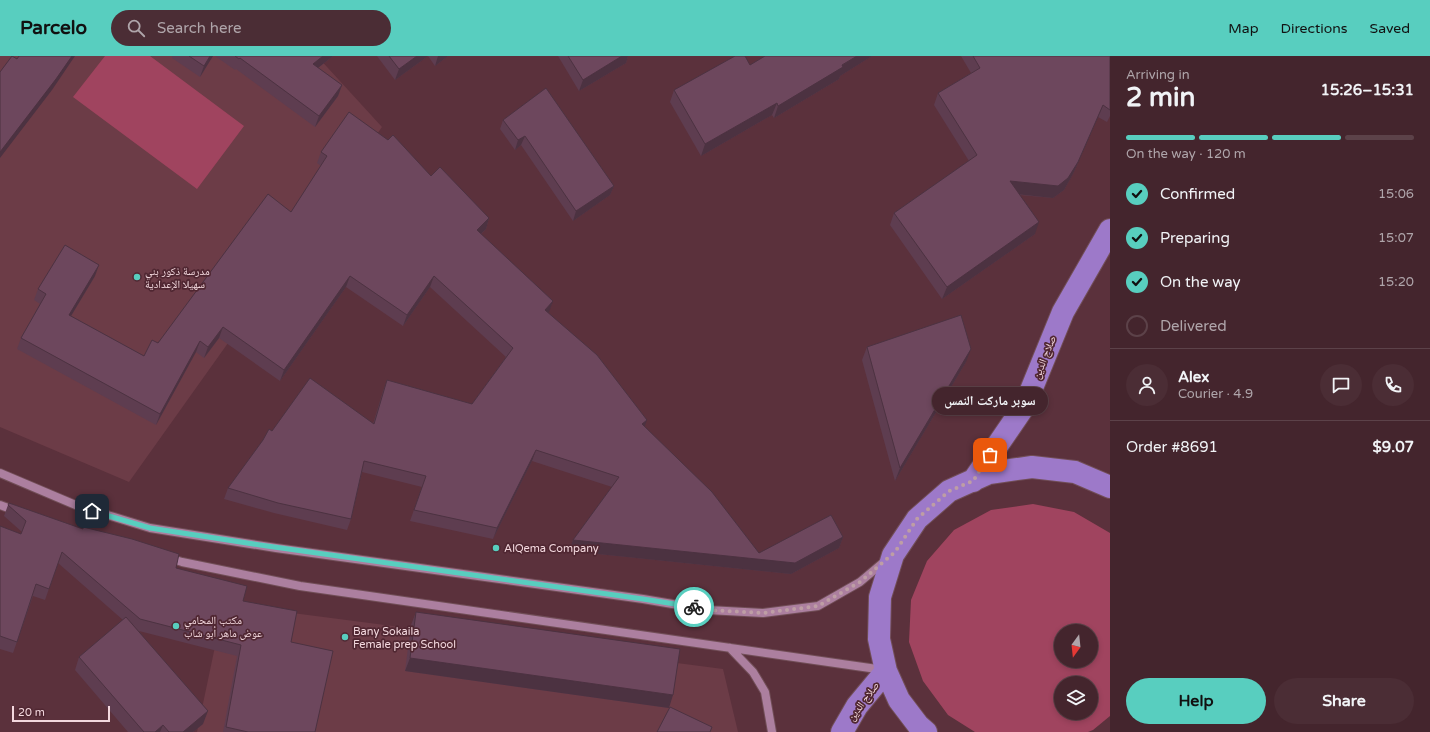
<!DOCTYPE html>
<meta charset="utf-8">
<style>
body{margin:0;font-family:"Varela Round","Noto Naskh Arabic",sans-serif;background:#4b2d35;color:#f1f3f6;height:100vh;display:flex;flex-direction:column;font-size:15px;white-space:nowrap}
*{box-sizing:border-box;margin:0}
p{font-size:13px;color:#afa5aa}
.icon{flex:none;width:22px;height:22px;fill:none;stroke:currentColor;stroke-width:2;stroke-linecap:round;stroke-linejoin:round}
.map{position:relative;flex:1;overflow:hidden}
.side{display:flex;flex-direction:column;background:#44252d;width:320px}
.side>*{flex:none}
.needle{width:26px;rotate:195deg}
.fabs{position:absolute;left:1054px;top:568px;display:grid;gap:8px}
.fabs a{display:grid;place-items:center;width:44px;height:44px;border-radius:50%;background:#44252d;box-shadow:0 2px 6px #0003,0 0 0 1px #5c4249;font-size:20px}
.scale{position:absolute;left:12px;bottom:10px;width:98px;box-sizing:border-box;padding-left:4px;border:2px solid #f3d8de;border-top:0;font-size:11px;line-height:14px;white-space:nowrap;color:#f3d8de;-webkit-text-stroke:3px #502732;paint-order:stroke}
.pin{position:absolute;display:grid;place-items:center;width:34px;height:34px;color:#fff;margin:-17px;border-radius:8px;box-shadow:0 2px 6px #0006}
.courier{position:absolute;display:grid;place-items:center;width:40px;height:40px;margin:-20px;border:3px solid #58cebf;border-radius:50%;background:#fff;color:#222;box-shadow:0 1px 5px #0007}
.bubble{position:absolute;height:28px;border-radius:14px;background:#44252d;box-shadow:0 2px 6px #0003,0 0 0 1px #5c4249;font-size:13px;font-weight:700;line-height:28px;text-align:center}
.headline em{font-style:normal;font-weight:700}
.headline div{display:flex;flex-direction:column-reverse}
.headline{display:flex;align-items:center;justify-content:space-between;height:68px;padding:0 16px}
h1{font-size:26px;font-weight:700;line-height:30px}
.bar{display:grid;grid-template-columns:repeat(4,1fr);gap:6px 4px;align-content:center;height:48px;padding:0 16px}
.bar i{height:5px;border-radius:3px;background:#5c4249}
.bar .current{background:#58cebf}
.bar p{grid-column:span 4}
.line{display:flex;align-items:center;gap:10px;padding:0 16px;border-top:1px solid #5c4249}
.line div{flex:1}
.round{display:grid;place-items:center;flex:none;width:42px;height:42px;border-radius:21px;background:#4b2d35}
ol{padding:0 16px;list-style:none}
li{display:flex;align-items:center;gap:12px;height:44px}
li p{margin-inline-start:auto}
li .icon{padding:4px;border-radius:50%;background:#58cebf;color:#111;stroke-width:4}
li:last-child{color:#afa5aa}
li i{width:22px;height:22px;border:2px solid #5c4249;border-radius:50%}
.cta{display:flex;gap:8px;margin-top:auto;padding:8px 16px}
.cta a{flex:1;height:46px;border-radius:24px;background:#58cebf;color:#111;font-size:16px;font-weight:700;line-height:46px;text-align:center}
.cta a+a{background:#4b2d35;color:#f1f3f6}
header{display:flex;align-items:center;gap:24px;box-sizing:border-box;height:56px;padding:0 20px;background:#58cebf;color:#111}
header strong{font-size:19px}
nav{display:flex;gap:22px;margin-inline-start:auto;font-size:14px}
.search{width:280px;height:36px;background:#4b2d35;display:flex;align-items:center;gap:10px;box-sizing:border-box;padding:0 14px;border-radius:22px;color:#afa5aa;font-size:15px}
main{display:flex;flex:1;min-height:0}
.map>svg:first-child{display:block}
.built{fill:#6c3c47}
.green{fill:#a0445f;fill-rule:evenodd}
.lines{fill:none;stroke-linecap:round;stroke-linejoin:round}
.secondary-casing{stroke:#714e57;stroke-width:10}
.highway-casing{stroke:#714e57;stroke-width:24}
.secondary{stroke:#ac7f9f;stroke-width:8}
.highway{stroke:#9d79c9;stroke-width:22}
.wall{fill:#5e3d50}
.shaded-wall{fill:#4c3241}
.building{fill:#6d475d;stroke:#4c3241}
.done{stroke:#be9ea5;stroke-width:4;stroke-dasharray:0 7.2}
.route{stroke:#58cebf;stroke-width:5}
.poi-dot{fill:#58cebf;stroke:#502732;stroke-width:1.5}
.labels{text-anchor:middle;stroke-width:3.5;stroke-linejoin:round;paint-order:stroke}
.poi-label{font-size:11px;fill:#f3d8de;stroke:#502732;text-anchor:start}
.street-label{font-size:11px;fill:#f3d8de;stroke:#502732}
</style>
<header>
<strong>Parcelo</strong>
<div class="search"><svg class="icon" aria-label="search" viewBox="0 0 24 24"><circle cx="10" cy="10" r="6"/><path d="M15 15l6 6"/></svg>Search here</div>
<nav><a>Map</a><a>Directions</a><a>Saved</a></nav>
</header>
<main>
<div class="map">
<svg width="1110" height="676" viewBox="0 0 1110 676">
<rect width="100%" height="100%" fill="#5b313c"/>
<path class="built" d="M0,0H317L382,71L129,426L0,371Z
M224,548L723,613L738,676H197Z"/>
<path class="green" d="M105,0H150L244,70L197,133L73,41Z
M1033,448L1074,456L1110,477V660L1093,674L1088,676H975L948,659L923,625L909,586L911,544L927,505L954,474L991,454ZM1061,575H1091V605H1061ZM1061,627H1091V657H1061Z"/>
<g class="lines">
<g class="secondary-casing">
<path id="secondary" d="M0,417L78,450L150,472L276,492L643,543L708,554L763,557L818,550L860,526L885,505
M0,449L16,455
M169,502L182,506L300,530L884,614
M730,592L753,616L765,636L772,676"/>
</g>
<g class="highway-casing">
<path id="highway" d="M973,425L1025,349L1063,256L1110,174
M842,676L857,650L886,615
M926,676L918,669L899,644L886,615L879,583L880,541L893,499L917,463L949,435L989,417L1032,411L1075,416L1110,431"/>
</g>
<use href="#secondary" class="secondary"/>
<use href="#highway" class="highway"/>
</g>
<path class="wall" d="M172,0H213L200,21L172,2Z
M215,0H333L318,12L342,29L338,40L315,71L236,13L235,14Z
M377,0H428L395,24Z
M428,0H448L435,10Z
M558,0H628L626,7L579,35Z
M765,0H872L840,20L839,23L774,62L772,59L701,100L670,46L674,34L750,9Z
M961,0H1110V60L1107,66L1098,61L1073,118L1064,134L1053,142L1020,139L1035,178L942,243L890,169L894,157L969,105L934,49L938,37L971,17Z
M503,64L614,130L610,139L573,165L521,89L515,94L500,73Z
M321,96L431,120L489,162L486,173L481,178L553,245L548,257L645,371L759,497L843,481L839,492L791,518L569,495L573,484L612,431L532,405L493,483L410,465L422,431L362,416L351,463L347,474L274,457L224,443L228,432L272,375L373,368L383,335L387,324L472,348L506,301L430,231L403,270L346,231L280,325L219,282L204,302L196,296L156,369L17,293L21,282L40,248L34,244L38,233L95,220L71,260L144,300L291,156L321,110L317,107Z
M867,291L966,306L895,425L862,304Z
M8,449L82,473L83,471L176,512L243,545L291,586L315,676H223L237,600L139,575L203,668L193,676H128L75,614L79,601L123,564L58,507L45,544L33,540L13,597L0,593V470L21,478L22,476L4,460Z
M416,556L669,652L405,615L411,569Z"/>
<path class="shaded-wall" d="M72,0H75L52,34L0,102V96Z
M210,0H213L200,21L204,10Z
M323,0H333L309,19L313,8Z
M417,0H428L395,24L399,13Z
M438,0H448L435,10Z
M622,0H628L626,7L579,35L583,24Z
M857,0H872L840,20L839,23L774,62L778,50Z
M342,29L338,40L315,71L319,60Z
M777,47L772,59L701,100L705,88Z
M1103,49L1098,61L1073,118L1064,134L1053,142L1006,137L1010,125Z
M525,80L521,89L515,94L518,84Z
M614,130L610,139L573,165L576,155Z
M489,162L486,173L473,185L477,174Z
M1039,166L1035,178L942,243L947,231Z
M99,209L95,220L65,270L69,259Z
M350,220L346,231L280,325L284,314Z
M434,220L430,231L403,270L407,259Z
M553,245L549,256L541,264L545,254Z
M223,271L219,282L204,302L208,291Z
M200,285L196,296L156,369L160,358Z
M971,293L966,306L895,425L900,412Z
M647,364L643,375L642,368Z
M536,394L532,405L493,483L497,472Z
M843,481L839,492L791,518L569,495L573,484L795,507Z
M410,602L673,639L669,652L405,615Z
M208,655L203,668L193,676H183Z
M163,669L160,676H155Z"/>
<path class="building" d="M12,0L17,3L19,0H72L56,23L0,96V16Z
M189,0H210L204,10Z
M235,0H323L313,8L342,29L319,60L240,2L239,3Z
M389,0H417L399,13Z
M568,0H622L583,24Z
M735,0H745L750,9L765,0H857L842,9L843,11L778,50L777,47L705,88L674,34Z
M973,0H1110V54L1103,49L1078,106L1068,122L1058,130L1010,125L1039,166L947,231L894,157L977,99L938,37L980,12Z
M546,32L614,130L576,155L525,80L518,84L503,64Z
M349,56L388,84L393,79L431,120L440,111L489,162L477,174L553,245L545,254L597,299L647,364L642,368L712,436L759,497L831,459L843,481L795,507L573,484L619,421L536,394L497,472L414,454L426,420L364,405L351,463L278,447L228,432L263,384L269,373L272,375L310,322L374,368L387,324L472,348L513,292L434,220L407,259L350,220L284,314L223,271L208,291L200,285L160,358L21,282L46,238L38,233L65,189L99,209L69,259L144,300L152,284L158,287L268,138L291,156L327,100L321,96Z
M961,259L971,293L900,412L867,291Z
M9,447L83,473V471L132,483L179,498L176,512L247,530L243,545L297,555L291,586L333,595L315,676H248L226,671L241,589L140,563L62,496L49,533L36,528L17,586L0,580V470L21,478L26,465L8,449Z
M416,556L680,593L673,639L410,602Z
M126,561L208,655L183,676H169L163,669L155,676H144L79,601Z
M670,651L712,671L710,676H657Z"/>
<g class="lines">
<path class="done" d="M694,551L708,554L763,557L818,550L860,526L895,496L917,463L949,435L973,425L990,399"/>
<path class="route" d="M92,455L150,472L260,489L643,543L694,551"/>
</g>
<g class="poi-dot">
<circle cx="137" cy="221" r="4"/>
<circle cx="496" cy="492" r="4"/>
<circle cx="176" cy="570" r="4"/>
<circle cx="345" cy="581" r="4"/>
</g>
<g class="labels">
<g class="poi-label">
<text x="145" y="219">مدرسة ذكور بني<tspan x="145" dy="13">سهيلا الإعدادية</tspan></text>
<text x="504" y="496">AlQema Company</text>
<text x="184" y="568">مكتب المحامي<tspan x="184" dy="13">عوض ماهر أبو شاب</tspan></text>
<text x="353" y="579">Bany Sokaila<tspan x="353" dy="13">Female prep School</tspan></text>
</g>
<g class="street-label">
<text transform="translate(1044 301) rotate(-68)" y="4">صلاح الدين</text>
<text transform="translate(863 645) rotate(-54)" y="4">صلاح الدين</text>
</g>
</g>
</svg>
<div class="fabs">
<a><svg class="needle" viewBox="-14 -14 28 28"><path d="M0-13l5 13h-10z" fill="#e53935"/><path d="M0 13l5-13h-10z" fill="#afa5aa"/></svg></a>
<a><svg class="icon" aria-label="layers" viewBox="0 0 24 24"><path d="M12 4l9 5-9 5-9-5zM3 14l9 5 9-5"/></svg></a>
</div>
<div class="scale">20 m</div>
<div class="pin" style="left:990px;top:399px;background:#ea580c"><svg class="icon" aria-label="bag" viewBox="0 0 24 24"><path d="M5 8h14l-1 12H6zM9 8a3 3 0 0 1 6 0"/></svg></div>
<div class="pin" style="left:92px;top:455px;background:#1f2937"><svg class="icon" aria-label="home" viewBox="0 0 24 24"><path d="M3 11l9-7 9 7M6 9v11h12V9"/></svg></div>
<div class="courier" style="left:694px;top:551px"><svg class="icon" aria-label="bike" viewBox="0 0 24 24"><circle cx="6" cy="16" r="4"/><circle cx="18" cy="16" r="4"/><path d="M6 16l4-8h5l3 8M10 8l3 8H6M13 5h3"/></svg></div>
<div class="bubble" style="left:932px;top:331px;width:116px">سوبر ماركت النمس</div>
</div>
<section class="side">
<div class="headline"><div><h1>2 min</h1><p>Arriving in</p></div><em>15:26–15:31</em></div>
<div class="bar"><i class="current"></i><i class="current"></i><i class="current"></i><i></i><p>On the way · 120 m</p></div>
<ol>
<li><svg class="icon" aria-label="check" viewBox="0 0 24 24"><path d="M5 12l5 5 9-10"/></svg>Confirmed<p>15:06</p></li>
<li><svg class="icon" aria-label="check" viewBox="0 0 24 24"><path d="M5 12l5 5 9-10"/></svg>Preparing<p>15:07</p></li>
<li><svg class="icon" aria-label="check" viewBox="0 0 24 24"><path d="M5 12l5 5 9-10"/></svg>On the way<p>15:20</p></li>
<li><i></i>Delivered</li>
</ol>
<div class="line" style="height:72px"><a class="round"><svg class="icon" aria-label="person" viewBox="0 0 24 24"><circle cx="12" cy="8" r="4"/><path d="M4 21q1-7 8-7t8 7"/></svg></a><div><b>Alex</b><p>Courier · 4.9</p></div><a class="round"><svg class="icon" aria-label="chat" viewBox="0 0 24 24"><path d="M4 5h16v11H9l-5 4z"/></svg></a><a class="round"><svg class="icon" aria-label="phone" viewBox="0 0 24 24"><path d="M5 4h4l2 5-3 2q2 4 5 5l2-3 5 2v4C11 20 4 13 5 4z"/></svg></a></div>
<div class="line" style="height:52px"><div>Order #8691</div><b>$9.07</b></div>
<div class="cta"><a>Help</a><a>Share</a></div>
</section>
</main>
